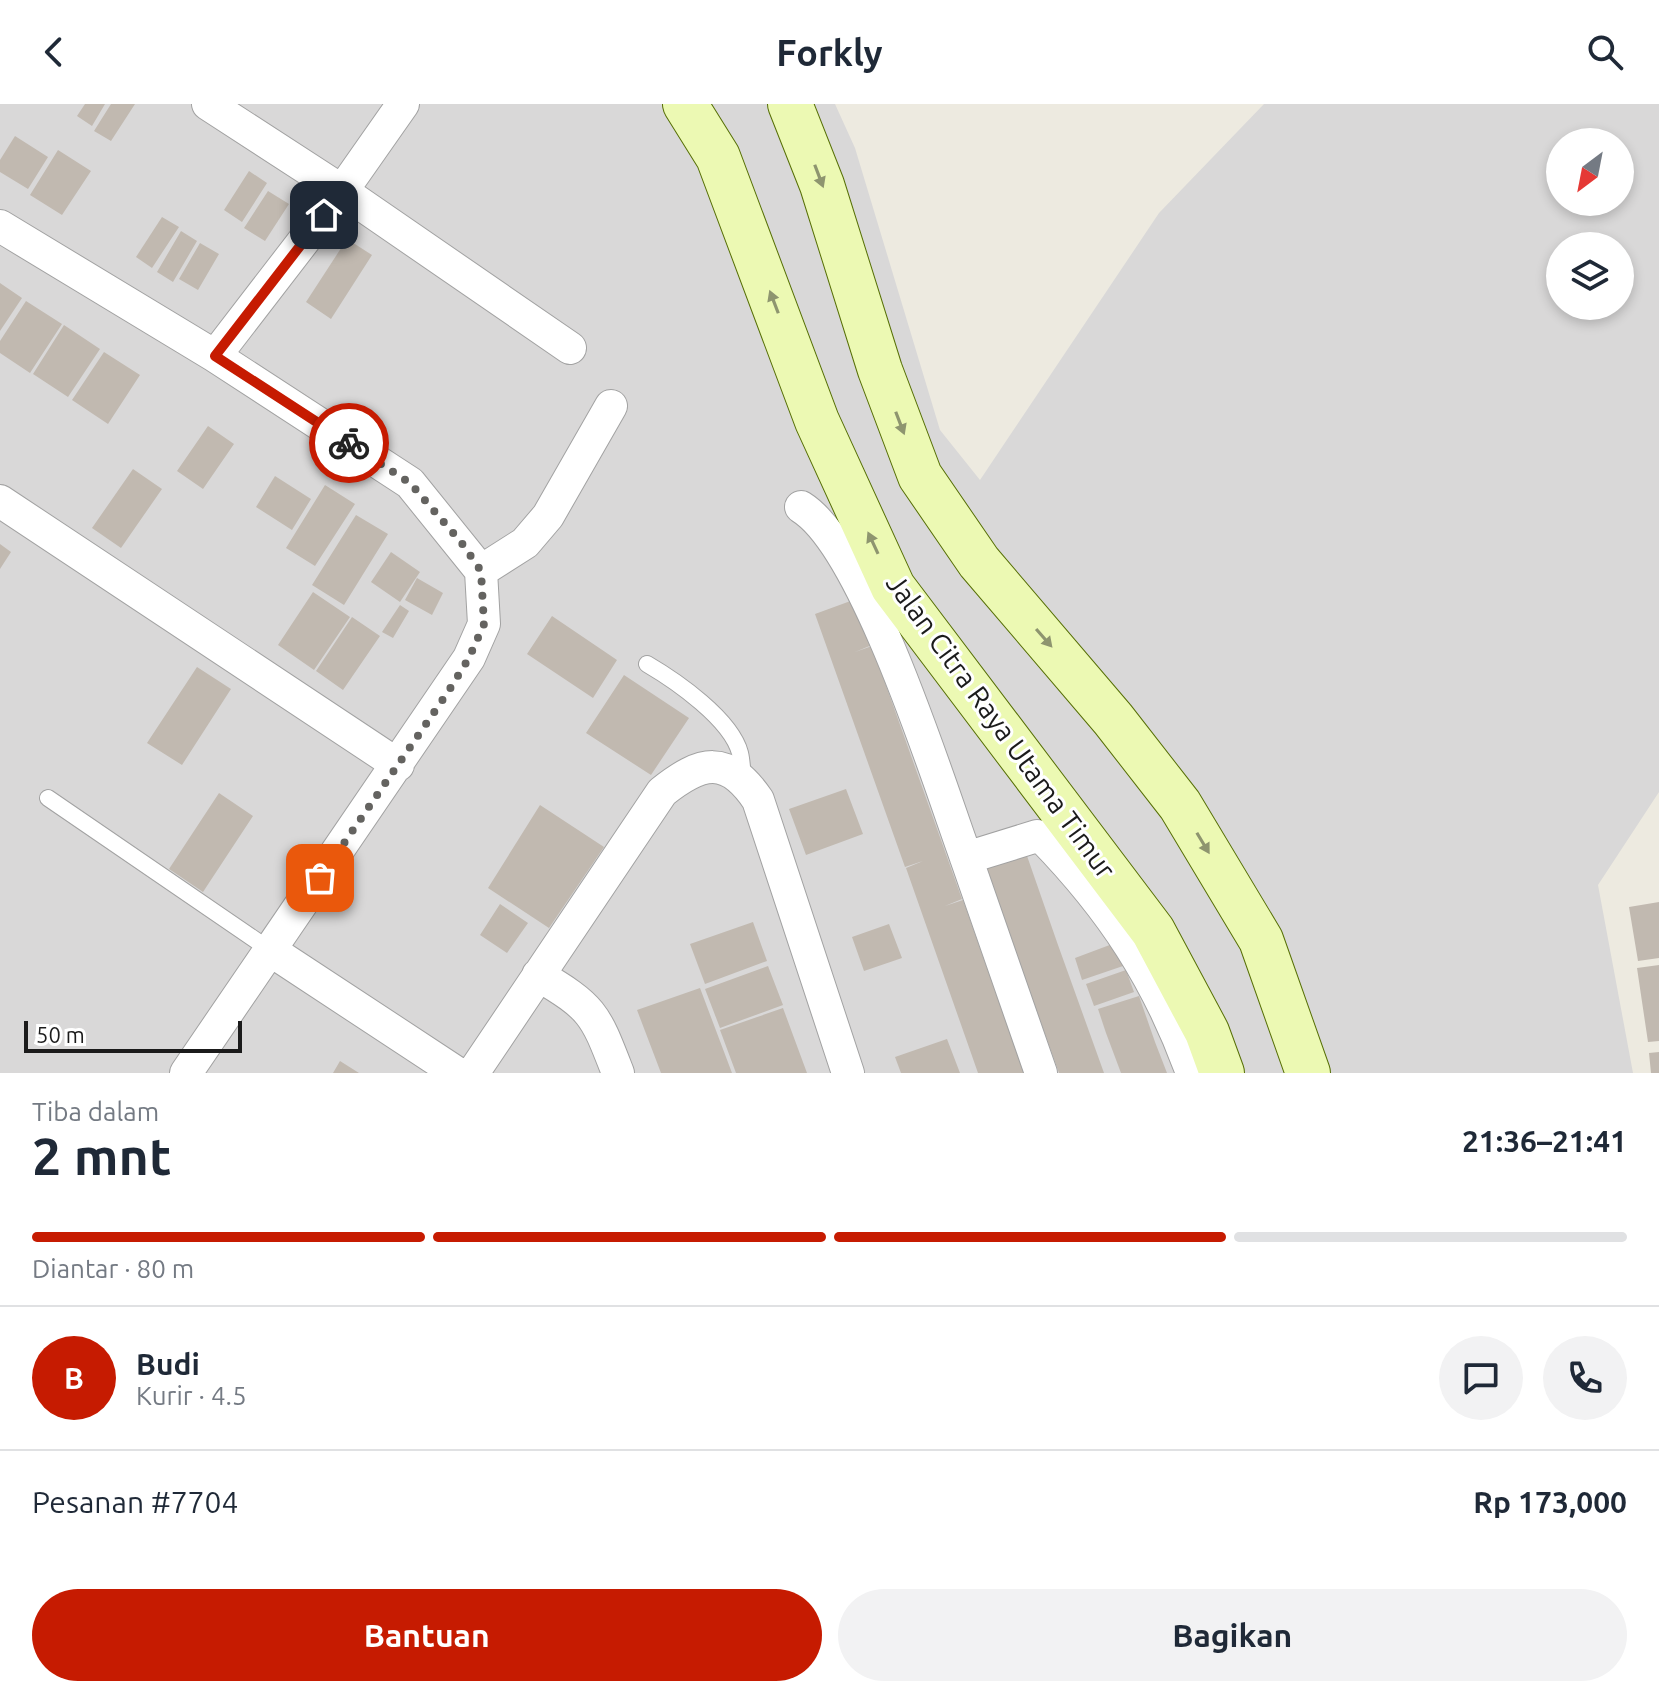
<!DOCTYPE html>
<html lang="id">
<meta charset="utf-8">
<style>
body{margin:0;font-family:Ubuntu,sans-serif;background:#f2f2f3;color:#1f2937;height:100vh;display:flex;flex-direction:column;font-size:30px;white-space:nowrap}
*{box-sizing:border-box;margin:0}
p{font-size:26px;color:#747a83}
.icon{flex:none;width:44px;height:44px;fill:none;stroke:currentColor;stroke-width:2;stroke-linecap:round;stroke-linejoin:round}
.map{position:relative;height:969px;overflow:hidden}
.side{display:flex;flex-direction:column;background:#fff;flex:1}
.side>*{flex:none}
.needle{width:52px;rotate:212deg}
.fabs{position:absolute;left:1546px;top:24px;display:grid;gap:16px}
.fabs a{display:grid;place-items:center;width:88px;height:88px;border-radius:50%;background:#fff;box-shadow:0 4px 12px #0003;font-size:40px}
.scale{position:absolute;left:24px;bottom:20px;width:218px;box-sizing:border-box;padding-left:8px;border:4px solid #1b1b1b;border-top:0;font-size:22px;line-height:28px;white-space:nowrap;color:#1b1b1b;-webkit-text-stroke:6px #fff;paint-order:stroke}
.pin{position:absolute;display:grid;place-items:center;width:68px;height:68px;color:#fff;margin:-34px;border-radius:16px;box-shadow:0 4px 12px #0006}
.courier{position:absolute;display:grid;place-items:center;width:80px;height:80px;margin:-40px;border:6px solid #c61b01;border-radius:50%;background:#fff;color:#222;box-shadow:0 2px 10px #0007}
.headline em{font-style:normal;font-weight:700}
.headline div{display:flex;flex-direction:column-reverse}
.headline{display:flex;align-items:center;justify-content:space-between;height:136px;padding:0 32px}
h1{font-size:52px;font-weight:700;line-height:60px}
.bar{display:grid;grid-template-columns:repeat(4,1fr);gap:12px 8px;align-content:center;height:96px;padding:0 32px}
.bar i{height:10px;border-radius:6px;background:#e0e1e3}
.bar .current{background:#c61b01}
.bar p{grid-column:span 4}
.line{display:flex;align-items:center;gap:20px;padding:0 32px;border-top:2px solid #e0e1e3}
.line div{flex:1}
.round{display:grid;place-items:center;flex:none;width:84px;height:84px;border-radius:42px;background:#f2f2f3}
.cta{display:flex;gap:16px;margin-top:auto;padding:16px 32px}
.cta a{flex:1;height:92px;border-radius:48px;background:#c61b01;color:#fff;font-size:32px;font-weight:700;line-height:92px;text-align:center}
.cta a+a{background:#f2f2f3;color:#1f2937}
header{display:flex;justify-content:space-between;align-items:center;height:104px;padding:0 32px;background:#fff;font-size:36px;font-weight:700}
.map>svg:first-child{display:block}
.residential{fill:#d9d8d8;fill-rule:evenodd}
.building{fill:#c1b9b0}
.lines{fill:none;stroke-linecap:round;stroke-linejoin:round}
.service-casing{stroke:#a2a2a2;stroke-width:18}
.minor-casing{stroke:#a2a2a2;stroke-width:34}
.secondary-casing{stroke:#566f05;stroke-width:46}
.service{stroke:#fff;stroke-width:16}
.minor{stroke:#fff;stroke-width:32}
.secondary{stroke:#ecf9b3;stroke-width:44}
.oneway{fill:#8e956f}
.done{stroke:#646360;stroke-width:8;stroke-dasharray:0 14.4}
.route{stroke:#c61b01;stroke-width:10}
.labels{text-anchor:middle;stroke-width:6;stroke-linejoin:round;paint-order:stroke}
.street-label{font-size:28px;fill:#1b1b1b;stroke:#fff}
</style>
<header><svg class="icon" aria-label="back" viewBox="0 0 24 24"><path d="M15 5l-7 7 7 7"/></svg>Forkly<svg class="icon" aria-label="search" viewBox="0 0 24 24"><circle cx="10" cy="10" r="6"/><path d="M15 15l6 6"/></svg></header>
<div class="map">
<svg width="1659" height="969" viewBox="0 0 1659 969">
<rect width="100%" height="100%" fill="#edeae0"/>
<path class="residential" d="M0,0H835L855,44L940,326L980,376L1159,109L1264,0H1659V688L1598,781L1633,969H0ZM1560,38H1620V98H1560ZM1560,142H1620V202H1560Z"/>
<path class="building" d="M85,0H105L92,22L77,12Z
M111,0H135L111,37L94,27Z
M15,32L48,53L28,85L0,68V56Z
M58,46L91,67L62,111L30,91Z
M249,67L267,79L242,118L224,106Z
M268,87L289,100L265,137L244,124Z
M162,113L179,123L152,164L136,153Z
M181,127L197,137L173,178L157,168Z
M347,135L372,151L331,215L306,198Z
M200,139L219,150L198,186L179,175Z
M0,179L22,194L0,227Z
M26,197L62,220L30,269L0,249V237Z
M64,221L100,245L68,293L33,270Z
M104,248L140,271L108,320L72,296Z
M208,322L234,340L203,385L177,367Z
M133,365L162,385L121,444L92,424Z
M275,372L311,395L292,426L256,403Z
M325,381L355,400L315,462L286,444Z
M356,411L388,430L344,501L312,481Z
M0,440L11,448L0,465Z
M391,448L420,468L400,498L371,478Z
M417,474L443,489L432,511L405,496Z
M313,488L350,513L314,566L278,541Z
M856,495L872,541L855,548L872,542L962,795L945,802L963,796L1024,969H978L906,764L923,757L905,763L815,510Z
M400,501L409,507L393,534L382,528Z
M552,512L617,556L593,594L527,550Z
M352,513L380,532L343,586L316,567Z
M197,563L231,585L182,661L147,639Z
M624,571L689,614L651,671L586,629Z
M846,685L863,730L806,751L789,705Z
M219,689L253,712L203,788L169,765Z
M540,701L604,743L549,824L488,784Z
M1026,749L1058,841L1104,969H1059L985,763Z
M1659,798V854L1638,857L1629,803Z
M500,800L528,819L507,849L480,831Z
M753,818L767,857L705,880L690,840Z
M889,820L902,854L864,867L852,833Z
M1115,839L1123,862L1082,876L1075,854Z
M1659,861V937L1648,938L1637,864Z
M768,862L783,901L720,924L705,885Z
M1126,866L1134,888L1094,902L1086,880Z
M700,884L732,969H661L637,906Z
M1139,892L1155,938L1167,969H1121L1106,929L1098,905Z
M783,904L807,969H736L720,926Z
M947,935L960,969H901L895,953Z
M1659,948V969H1651L1649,949Z
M340,957L359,969H333Z"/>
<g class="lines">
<g class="service-casing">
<path id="service" d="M647,560C676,577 731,615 740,649C742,657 742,666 743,674
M48,694L270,846"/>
</g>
<g class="minor-casing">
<path id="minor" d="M208,0L342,87L570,244
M0,122L215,252L410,379L481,467L484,520L469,554L186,969
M215,252L342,87L403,0
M0,397L398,661
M801,403C865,443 936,670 963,745C989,820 1015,894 1041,969
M481,467L525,439L548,412L611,302
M966,754L1037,732L1042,733C1112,805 1158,875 1192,969
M270,846L457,969
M538,871C594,904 595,910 618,969
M473,969L662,688C701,657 727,650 758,696L848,969"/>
</g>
<g class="secondary-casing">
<path id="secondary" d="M685,0L718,53L817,317L893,483L1153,827L1207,928L1222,969
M790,0L822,81L880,266L920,372L979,458L1113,615L1180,701L1261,836L1308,969"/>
</g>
<use href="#service" class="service"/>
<use href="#minor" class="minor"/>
<use href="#secondary" class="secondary"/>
</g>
<defs><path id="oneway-solid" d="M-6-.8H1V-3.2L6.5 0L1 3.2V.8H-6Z" transform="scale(2)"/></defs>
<g class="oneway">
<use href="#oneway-solid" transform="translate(819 72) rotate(69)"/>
<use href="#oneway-solid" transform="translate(774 198) rotate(-111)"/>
<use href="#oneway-solid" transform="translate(900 319) rotate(69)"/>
<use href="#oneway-solid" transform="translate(873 439) rotate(-115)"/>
<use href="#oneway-solid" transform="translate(1044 534) rotate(49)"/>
<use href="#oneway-solid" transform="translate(1203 739) rotate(59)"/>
</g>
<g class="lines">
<path class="done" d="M320,774L448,588L469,554L484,520L481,467L461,438L410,379L349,339"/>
<path class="route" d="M324,111L215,252L349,339"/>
</g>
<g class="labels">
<g class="street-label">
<text transform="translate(1001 622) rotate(54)" y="10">Jalan Citra Raya Utama Timur</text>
</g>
</g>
</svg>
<div class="fabs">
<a><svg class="needle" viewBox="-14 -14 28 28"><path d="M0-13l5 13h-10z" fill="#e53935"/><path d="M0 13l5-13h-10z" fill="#747a83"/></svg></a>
<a><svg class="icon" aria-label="layers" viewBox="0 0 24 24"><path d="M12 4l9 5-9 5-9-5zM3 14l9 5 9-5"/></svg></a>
</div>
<div class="scale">50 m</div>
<div class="pin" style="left:320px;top:774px;background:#ea580c"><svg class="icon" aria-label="bag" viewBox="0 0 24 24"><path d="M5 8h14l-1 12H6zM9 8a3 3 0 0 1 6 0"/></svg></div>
<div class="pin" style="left:324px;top:111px;background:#1f2937"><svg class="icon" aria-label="home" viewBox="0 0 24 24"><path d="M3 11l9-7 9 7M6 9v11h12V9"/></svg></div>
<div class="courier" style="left:349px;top:339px"><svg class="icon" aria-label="bike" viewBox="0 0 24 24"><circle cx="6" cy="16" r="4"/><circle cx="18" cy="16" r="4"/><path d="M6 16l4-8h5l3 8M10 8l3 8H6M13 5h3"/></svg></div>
</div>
<section class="side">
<div class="headline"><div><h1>2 mnt</h1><p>Tiba dalam</p></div><em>21:36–21:41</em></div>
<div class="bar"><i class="current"></i><i class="current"></i><i class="current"></i><i></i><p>Diantar · 80 m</p></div>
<div class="line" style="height:144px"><b class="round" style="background:#c61b01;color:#fff">B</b><div><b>Budi</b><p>Kurir · 4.5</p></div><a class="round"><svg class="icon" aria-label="chat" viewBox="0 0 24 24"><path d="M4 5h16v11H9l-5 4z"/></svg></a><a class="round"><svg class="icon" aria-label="phone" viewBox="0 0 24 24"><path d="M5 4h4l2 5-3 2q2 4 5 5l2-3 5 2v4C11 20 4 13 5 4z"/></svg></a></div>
<div class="line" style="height:104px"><div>Pesanan #7704</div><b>Rp 173,000</b></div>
<div class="cta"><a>Bantuan</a><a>Bagikan</a></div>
</section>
